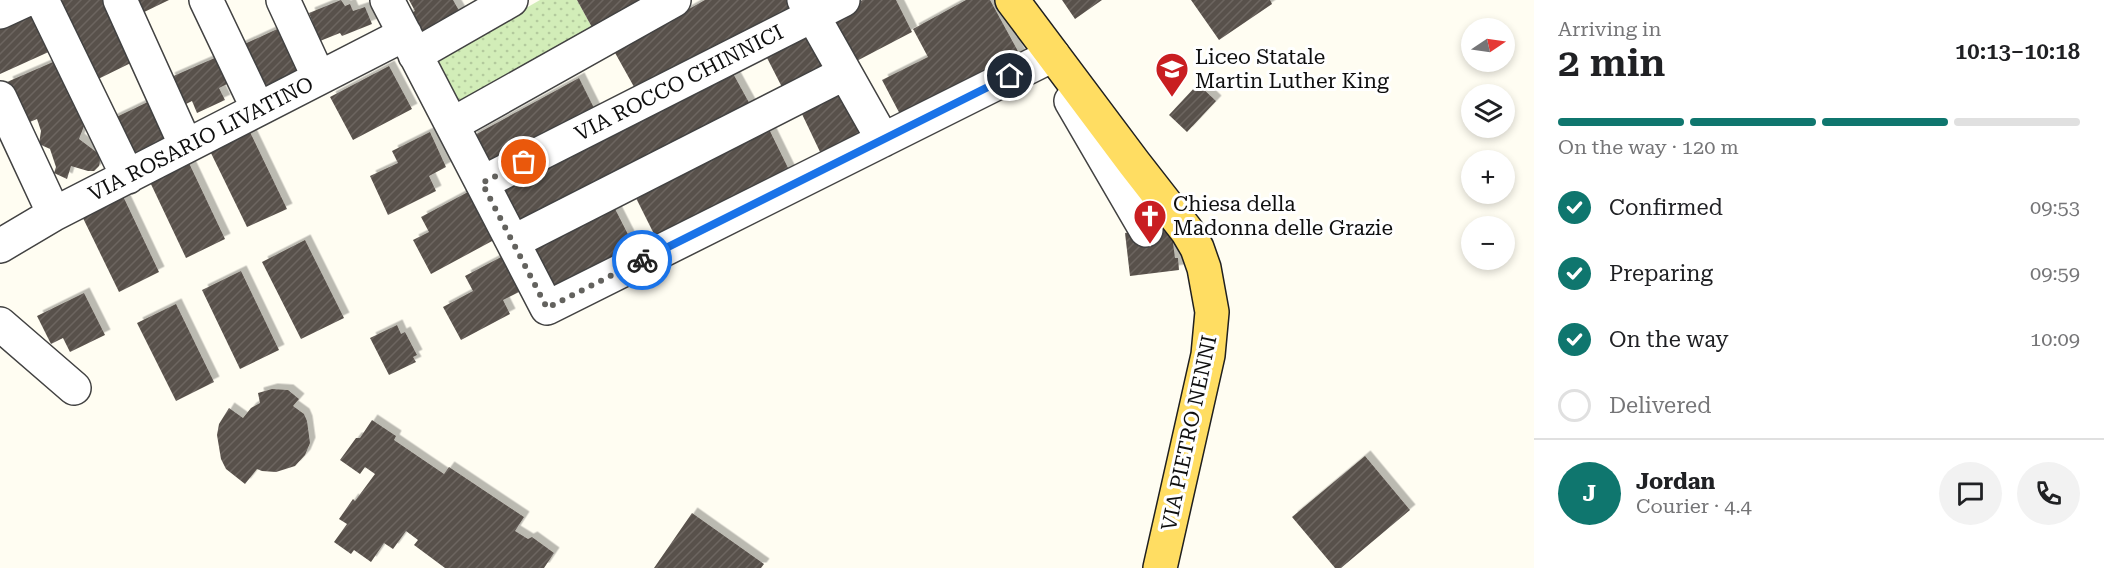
<!DOCTYPE html>
<meta charset="utf-8">
<style>
body{margin:0;font-family:"Roboto Serif",serif;background:#f2f2f2;color:#202124;height:100vh;display:flex;flex-direction:column;font-size:22px;white-space:nowrap}
*{box-sizing:border-box;margin:0}
p{font-size:20px;color:#757577}
.icon{flex:none;width:33px;height:33px;fill:none;stroke:currentColor;stroke-width:2;stroke-linecap:round;stroke-linejoin:round}
.map{position:relative;flex:1;overflow:hidden}
.side{display:flex;flex-direction:column;background:#fff;width:570px}
.side>*{flex:none}
.needle{width:39px;rotate:77deg}
.controls{position:absolute;left:1461px;top:18px;display:grid;gap:12px}
.controls a{display:grid;place-items:center;width:54px;height:54px;border-radius:50%;background:#fff;box-shadow:0 3px 9px #0003;font-size:30px}
.pin{position:absolute;display:grid;place-items:center;width:51px;height:51px;color:#fff;margin:-26px;border:3px solid #fff;border-radius:50%;box-shadow:0 2px 6px #0007}
.courier{position:absolute;display:grid;place-items:center;width:60px;height:60px;margin:-30px;border:4px solid #1a73e8;border-radius:50%;background:#fff;color:#222;box-shadow:0 2px 8px #0007}
.summary em{font-style:normal;font-weight:600}
.summary div{display:flex;flex-direction:column-reverse}
.summary{display:flex;align-items:center;justify-content:space-between;height:102px;padding:0 24px}
h1{font-size:39px;font-weight:600;line-height:45px}
.bar{display:grid;grid-template-columns:repeat(4,1fr);gap:9px 6px;align-content:center;height:72px;padding:0 24px}
.bar i{height:8px;border-radius:4px;background:#e0e0e0}
.bar .selected{background:#0f766e}
.bar p{grid-column:span 4}
.line{display:flex;align-items:center;gap:15px;padding:0 24px;border-top:2px solid #e0e0e0}
.line div{flex:1}
.round{display:grid;place-items:center;flex:none;width:63px;height:63px;border-radius:32px;background:#f2f2f2}
ol{padding:0 24px;list-style:none}
li{display:flex;align-items:center;gap:18px;height:66px}
li p{margin-inline-start:auto}
li .icon{padding:6px;border-radius:50%;background:#0f766e;color:#fff;stroke-width:4}
li:last-child{color:#757577}
li i{width:33px;height:33px;border:3px solid #e0e0e0;border-radius:50%}
main{display:flex;flex:1;min-height:0}
.map>svg:first-child{display:block}
.grass{fill:url(#grass-dots)}
.building{fill:url(#building-hatch);filter:url(#shadow)}
.lines{fill:none;stroke-linecap:round;stroke-linejoin:round}
.minor-casing{stroke:#424242;stroke-width:36}
.major-casing{stroke:#202020;stroke-width:36}
.minor{stroke:#fff;stroke-width:33}
.major{stroke:#ffdd62;stroke-width:33}
.done{stroke:#63625e;stroke-width:6;stroke-dasharray:0 10.8}
.route{stroke:#1a73e8;stroke-width:8}
.labels{text-anchor:middle;stroke-width:6;stroke-linejoin:round;paint-order:stroke}
.poi-label{font-size:21px;fill:#0f0f0f;stroke:#fff;text-anchor:start}
.street-label{font-size:21px;fill:#0f0f0f;stroke:#fff}
</style>
<main>
<div class="map">
<svg width="1534" height="568" viewBox="0 0 1534 568">
<defs>
<pattern id="grass-dots" width="8" height="8" patternUnits="userSpaceOnUse" patternTransform="scale(1.5)"><rect width="8" height="8" fill="#d2edb8"/><path d="M2 2h.1M6 6h.1" fill="none" stroke="#b3ca9d" stroke-width="1.8" stroke-linecap="round"/></pattern>
<pattern id="building-hatch" width="6" height="6" patternUnits="userSpaceOnUse" patternTransform="scale(1.5)"><rect width="6" height="6" fill="#59514b"/><path d="M-1 1l2-2M0 6l6-6M5 7l2-2" fill="none" stroke="#6c6561"/></pattern>
<filter id="shadow"><feDropShadow dx="5.5" dy="-5.5" stdDeviation="0" flood-color="#0004"/></filter>
</defs>
<rect width="100%" height="100%" fill="#fffdf2"/>
<path class="grass" d="M540,0H577L594,31L458,111L432,62Z"/>
<path class="building" d="M51,0H114L141,58L90,83Z
M131,0H169L138,15Z
M341,0L345,6L350,4L353,11L365,7L372,24L342,36L340,33L320,41L309,13Z
M409,0H453L465,21L422,44L407,15L415,11Z
M577,0H645L594,31Z
M705,0H796L799,5L638,94L614,51Z
M863,0H896L912,32L849,65L825,19Z
M966,0H990L1020,55L902,118L882,80L928,57L913,29Z
M1062,0H1102L1075,19Z
M1191,0H1270L1272,4L1219,40Z
M33,5L53,50L0,74V20Z
M286,25L307,69L259,92L238,47Z
M806,33L825,70L784,91L765,54Z
M217,57L229,83L219,88L225,100L197,113L192,101L182,106L169,78Z
M60,59L78,101L73,103L84,126L79,139L99,154L100,161L99,166L94,171H88L71,166L67,179L54,173L56,167L50,149L39,144L41,131L37,119L25,124L7,82Z
M389,66L412,109L353,140L330,97Z
M730,68L752,108L521,230L499,187Z
M579,78L596,112L489,169L471,137Z
M1198,84L1216,101L1187,132L1169,115Z
M847,88L870,130L822,156L801,112Z
M152,100L170,138L123,159L106,122Z
M767,125L790,172L657,240L633,192Z
M249,130L287,209L247,227L209,149Z
M430,132L446,167L429,176L436,191L388,215L370,176L398,163L392,151Z
M188,161L225,239L186,258L149,180Z
M468,192L494,240L431,274L413,240L429,232L421,217Z
M122,194L159,272L119,292L81,214Z
M612,203L638,254L556,295L531,244Z
M1171,227L1175,258H1178L1179,270L1130,276L1125,233Z
M305,240L344,318L301,339L262,262Z
M503,256L521,291L503,300L510,314L461,340L443,307L473,291L465,276Z
M241,271L279,350L240,369L202,290Z
M84,293L105,335L70,352L63,338L51,344L37,316Z
M176,304L214,382L176,401L137,323Z
M397,325L401,334L405,332L417,355L413,357L416,362L389,375L370,338Z
M272,389L288,390L299,399L293,406L304,414L307,421L310,443L305,455L295,466L276,472L262,471L257,469L245,484L226,469L221,459L217,435L219,424L229,408L243,418L251,408L260,403L258,393Z
M372,420L396,436L394,440L444,474L449,467L524,517L515,531L528,539L532,537L554,553L544,568H445L414,545L418,540L406,531L393,549L384,543L371,562L354,550L351,554L334,542L347,524L339,519L353,499L355,501L375,474L365,467L360,474L340,460L356,438H360Z
M1365,456L1410,510L1341,568H1335L1292,517Z
M692,513L764,564L761,568H654Z"/>
<g class="lines">
<g class="minor-casing">
<path id="minor" d="M42,0L128,177
M120,0L186,146
M206,0L258,109
M283,0L319,78
M387,0L547,308L1053,55
M804,0L883,140
M0,12L26,0
M415,55L511,0
M1081,93L1071,101L1146,230
M0,98L54,214
M453,124L674,0
M482,183L843,0
M513,242L845,73
M0,246L54,214L405,34
M0,324L74,388"/>
</g>
<g class="major-casing">
<path id="major" d="M1012,0L1134,163L1187,231L1197,248L1204,268L1212,312L1208,355L1160,568"/>
</g>
<use href="#minor" class="minor"/>
<use href="#major" class="major"/>
</g>
<g class="lines">
<path class="done" d="M524,162L482,183L547,308L642,260"/>
<path class="route" d="M642,260L1010,76"/>
</g>
<defs>
<g id="school-pin" transform="scale(1.725)"><path d="M0 17L-7.5 6A9.5 9.5 0 1 1 7.5 6Z" fill="#c91e21" stroke="#fff"/><path d="M0-5L7-2L0 1L-7-2ZM-4 1L0 2.5L4 1V4Q0 6-4 4Z" fill="#fff"/></g>
<g id="church-pin" transform="scale(1.725)"><path d="M0 17L-7.5 6A9.5 9.5 0 1 1 7.5 6Z" fill="#c91e21" stroke="#fff"/><path d="M-1.2-6h2.4v3.5h3.3v2.4h-3.3V6h-2.4V-.1h-3.3v-2.4h3.3Z" fill="#fff"/></g>
</defs>
<g fill-rule="evenodd">
<use href="#school-pin" x="1172" y="69"/>
<use href="#church-pin" x="1150" y="216"/>
</g>
<g class="labels">
<g class="poi-label">
<text x="1195" y="64">Liceo Statale<tspan x="1195" dy="24">Martin Luther King</tspan></text>
<text x="1173" y="211">Chiesa della<tspan x="1173" dy="24">Madonna delle Grazie</tspan></text>
</g>
<g class="street-label">
<text transform="translate(679 83) rotate(-27)" y="7">VIA ROCCO CHINNICI</text>
<text transform="translate(201 139) rotate(-27)" y="7">VIA ROSARIO LIVATINO</text>
<text transform="translate(1189 433) rotate(-78)" y="7">VIA PIETRO NENNI</text>
</g>
</g>
</svg>
<div class="controls">
<a><svg class="needle" viewBox="-14 -14 28 28"><path d="M0-13l5 13h-10z" fill="#e53935"/><path d="M0 13l5-13h-10z" fill="#757577"/></svg></a>
<a><svg class="icon" aria-label="layers" viewBox="0 0 24 24"><path d="M12 4l9 5-9 5-9-5zM3 14l9 5 9-5"/></svg></a>
<a>+</a>
<a>−</a>
</div>
<div class="pin" style="left:524px;top:162px;background:#ea580c"><svg class="icon" aria-label="bag" viewBox="0 0 24 24"><path d="M5 8h14l-1 12H6zM9 8a3 3 0 0 1 6 0"/></svg></div>
<div class="pin" style="left:1010px;top:76px;background:#1f2937"><svg class="icon" aria-label="home" viewBox="0 0 24 24"><path d="M3 11l9-7 9 7M6 9v11h12V9"/></svg></div>
<div class="courier" style="left:642px;top:260px"><svg class="icon" aria-label="bike" viewBox="0 0 24 24"><circle cx="6" cy="16" r="4"/><circle cx="18" cy="16" r="4"/><path d="M6 16l4-8h5l3 8M10 8l3 8H6M13 5h3"/></svg></div>
</div>
<section class="side">
<div class="summary"><div><h1>2 min</h1><p>Arriving in</p></div><em>10:13–10:18</em></div>
<div class="bar"><i class="selected"></i><i class="selected"></i><i class="selected"></i><i></i><p>On the way · 120 m</p></div>
<ol>
<li><svg class="icon" aria-label="check" viewBox="0 0 24 24"><path d="M5 12l5 5 9-10"/></svg>Confirmed<p>09:53</p></li>
<li><svg class="icon" aria-label="check" viewBox="0 0 24 24"><path d="M5 12l5 5 9-10"/></svg>Preparing<p>09:59</p></li>
<li><svg class="icon" aria-label="check" viewBox="0 0 24 24"><path d="M5 12l5 5 9-10"/></svg>On the way<p>10:09</p></li>
<li><i></i>Delivered</li>
</ol>
<div class="line" style="height:108px"><b class="round" style="background:#0f766e;color:#fff">J</b><div><b>Jordan</b><p>Courier · 4.4</p></div><a class="round"><svg class="icon" aria-label="chat" viewBox="0 0 24 24"><path d="M4 5h16v11H9l-5 4z"/></svg></a><a class="round"><svg class="icon" aria-label="phone" viewBox="0 0 24 24"><path d="M5 4h4l2 5-3 2q2 4 5 5l2-3 5 2v4C11 20 4 13 5 4z"/></svg></a></div>
</section>
</main>
